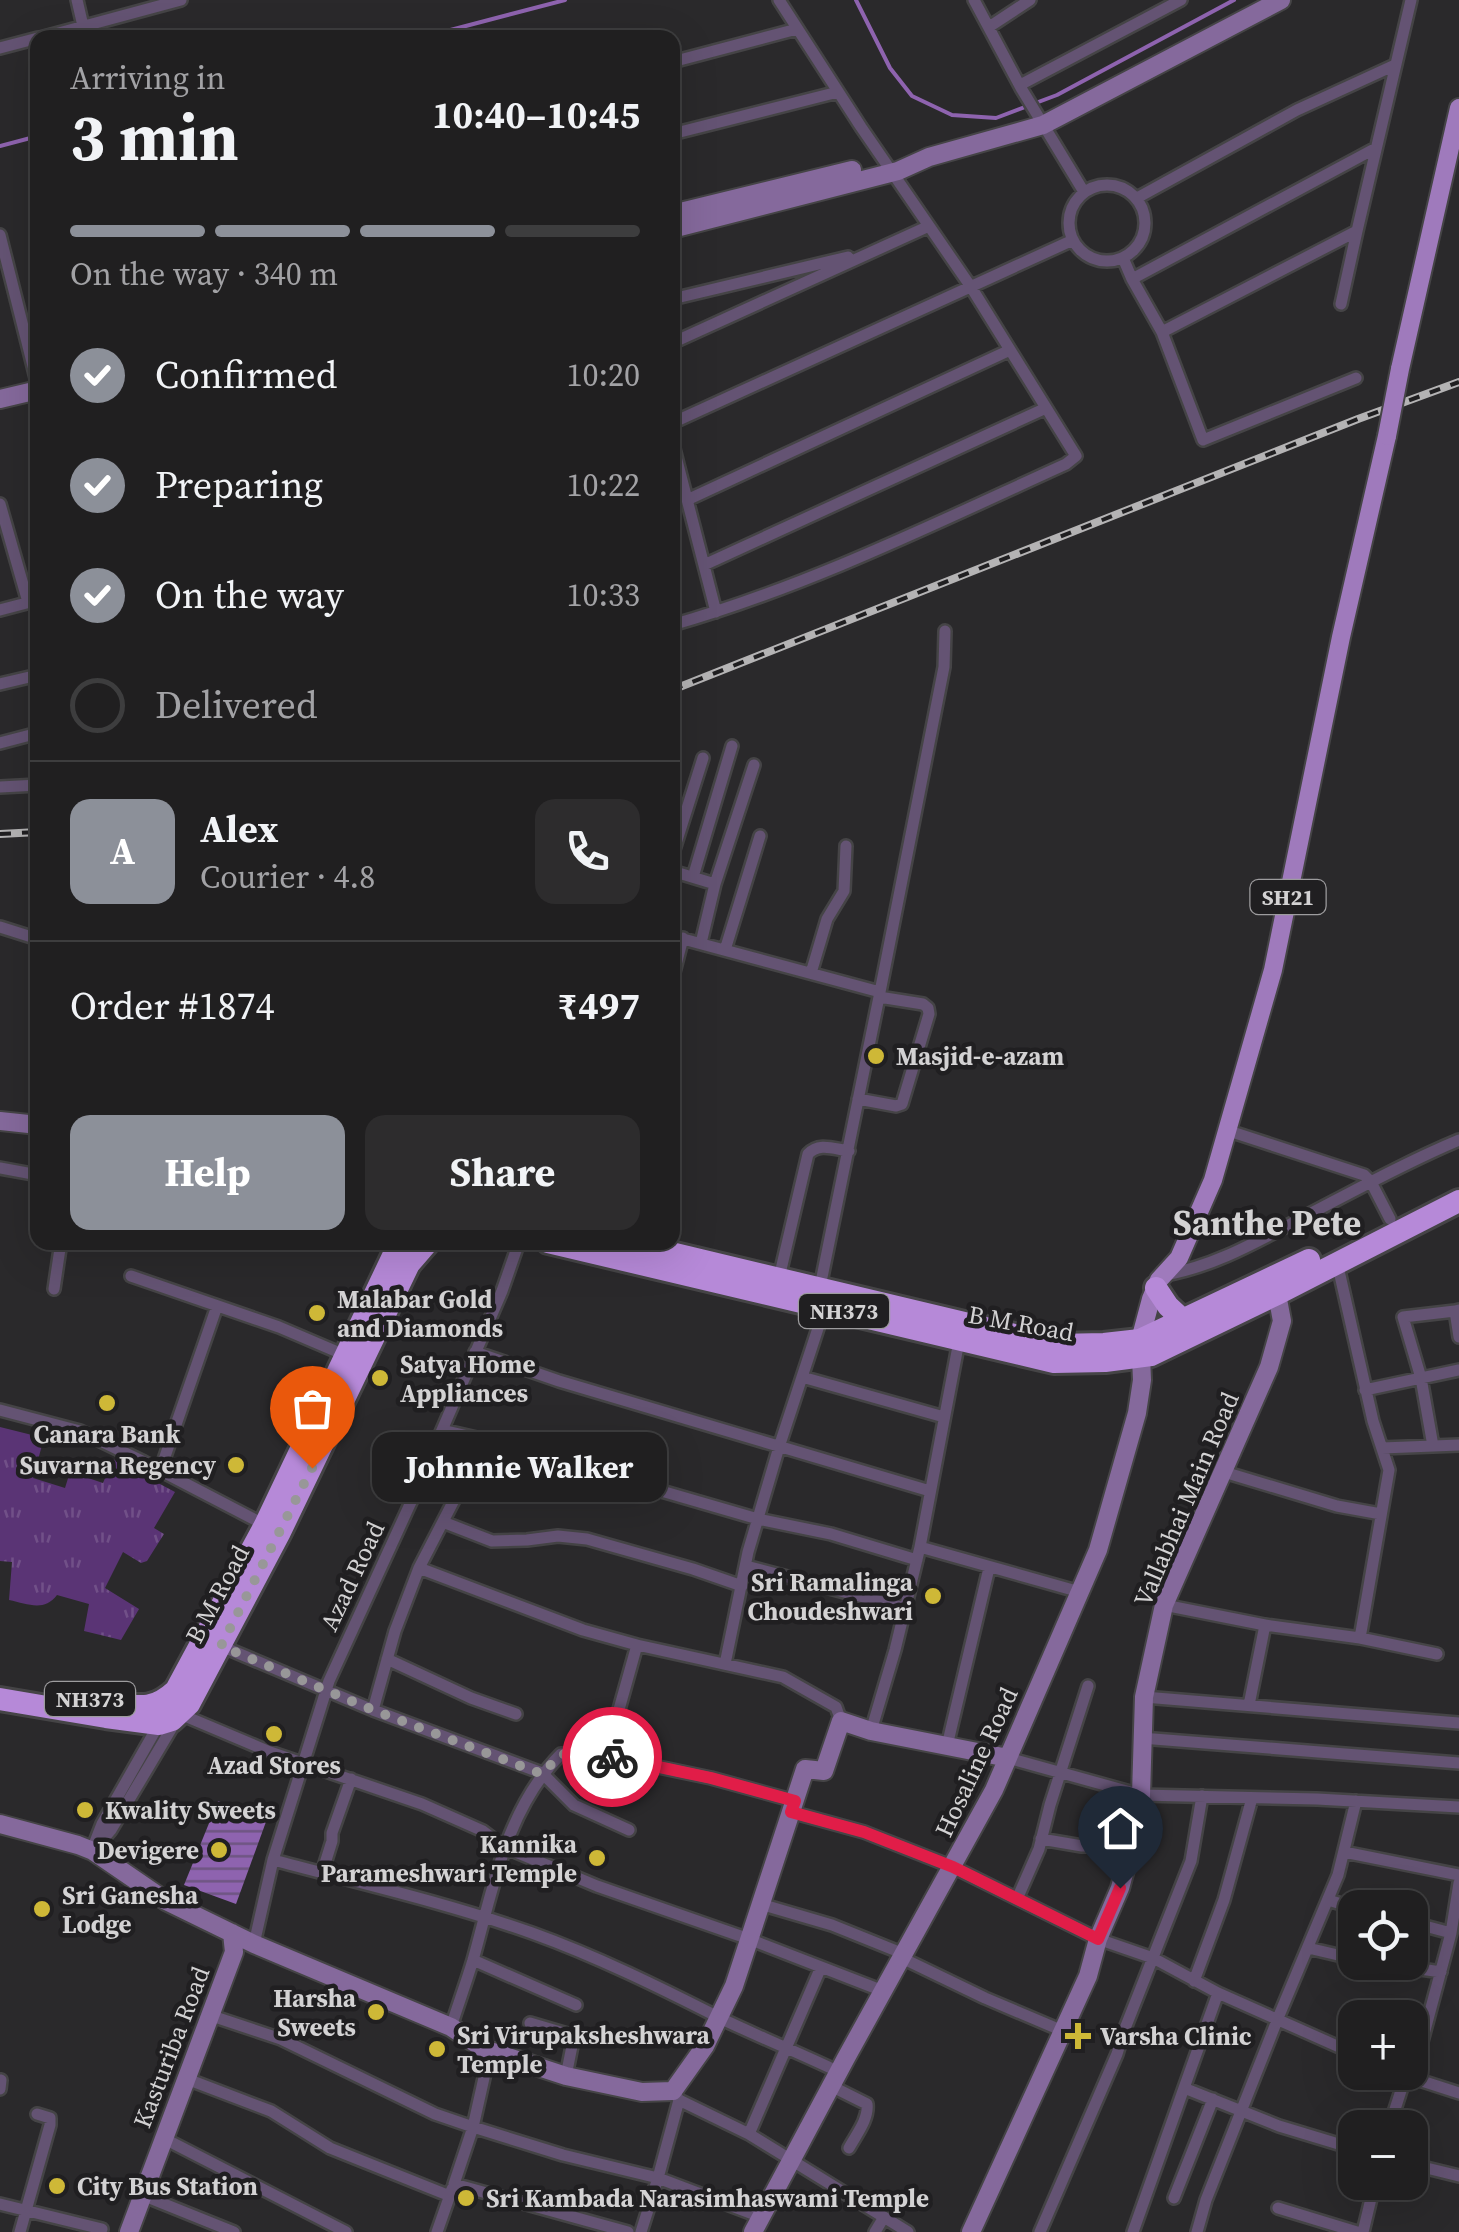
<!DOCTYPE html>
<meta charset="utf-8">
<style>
body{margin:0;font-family:"Source Serif 4",serif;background:#2d2c2d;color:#f1f3f6;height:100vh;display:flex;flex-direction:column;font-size:38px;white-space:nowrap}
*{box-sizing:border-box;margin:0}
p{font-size:32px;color:#a2a2a5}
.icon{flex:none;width:55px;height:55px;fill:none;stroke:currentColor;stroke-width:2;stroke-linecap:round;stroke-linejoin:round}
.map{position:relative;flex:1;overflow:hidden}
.drawer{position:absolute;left:30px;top:30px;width:650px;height:1220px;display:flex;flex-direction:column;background:#201f20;border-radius:20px;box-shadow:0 10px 40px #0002,0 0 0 2px #3d3d3e}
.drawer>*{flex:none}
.buttons{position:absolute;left:1338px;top:1890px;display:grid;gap:20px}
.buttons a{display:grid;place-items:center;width:90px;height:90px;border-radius:20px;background:#201f20;box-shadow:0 10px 40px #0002,0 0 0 2px #3d3d3e;font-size:50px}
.pin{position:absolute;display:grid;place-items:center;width:85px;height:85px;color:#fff;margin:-102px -42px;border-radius:50% 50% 50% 0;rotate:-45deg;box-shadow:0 0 10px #0007}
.pin .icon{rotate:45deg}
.courier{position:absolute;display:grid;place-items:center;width:100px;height:100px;margin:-50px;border:8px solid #e11d48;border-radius:50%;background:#fff;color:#222;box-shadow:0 2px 12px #0007}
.bubble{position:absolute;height:70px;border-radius:20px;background:#201f20;box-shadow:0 10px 40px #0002,0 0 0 2px #3d3d3e;font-size:32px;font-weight:700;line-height:70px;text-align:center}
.head em{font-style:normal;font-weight:700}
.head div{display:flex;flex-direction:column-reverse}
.head{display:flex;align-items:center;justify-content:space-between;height:170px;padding:0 40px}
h1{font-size:65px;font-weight:700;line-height:75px}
.bar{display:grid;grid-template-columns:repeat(4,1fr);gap:15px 10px;align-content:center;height:120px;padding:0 40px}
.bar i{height:12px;border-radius:8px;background:#3d3d3e}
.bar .current{background:#8c9099}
.bar p{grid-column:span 4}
.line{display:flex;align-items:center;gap:25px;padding:0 40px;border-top:2px solid #3d3d3e}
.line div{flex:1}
.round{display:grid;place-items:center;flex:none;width:105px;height:105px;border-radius:20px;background:#2d2c2d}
ol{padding:0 40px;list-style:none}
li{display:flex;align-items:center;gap:30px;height:110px}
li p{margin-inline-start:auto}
li .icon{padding:10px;border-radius:50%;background:#8c9099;color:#fff;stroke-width:4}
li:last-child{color:#a2a2a5}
li i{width:55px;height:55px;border:5px solid #3d3d3e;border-radius:50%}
.button{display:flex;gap:20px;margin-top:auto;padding:20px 40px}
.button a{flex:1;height:115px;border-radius:20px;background:#8c9099;color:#fff;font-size:40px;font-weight:700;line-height:115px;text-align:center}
.button a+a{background:#2d2c2d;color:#f1f3f6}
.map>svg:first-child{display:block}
.grass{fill:url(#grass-tufts)}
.water{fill:url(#water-rules)}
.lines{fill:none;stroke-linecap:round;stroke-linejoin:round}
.stream{stroke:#8e63af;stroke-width:4}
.street-casing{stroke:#454446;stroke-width:16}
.secondary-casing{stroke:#454446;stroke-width:22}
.primary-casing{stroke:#454446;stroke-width:22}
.highway-casing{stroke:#454446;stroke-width:28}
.street{stroke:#645373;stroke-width:11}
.secondary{stroke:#85699c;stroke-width:18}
.primary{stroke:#9f7abc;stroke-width:18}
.highway{stroke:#b689d8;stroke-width:22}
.rail-casing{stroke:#b4b3b4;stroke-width:8}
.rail{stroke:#201f21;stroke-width:4;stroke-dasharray:11;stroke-linecap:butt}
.primary-bridge-casing{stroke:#454446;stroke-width:22;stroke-linecap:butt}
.primary-bridge{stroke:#9f7abc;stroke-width:18}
.done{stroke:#989798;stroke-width:10;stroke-dasharray:0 18}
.route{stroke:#e11d48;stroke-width:12}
.poi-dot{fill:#ceb837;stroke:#201f21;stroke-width:4}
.labels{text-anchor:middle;stroke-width:9;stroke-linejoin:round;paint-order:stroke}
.shield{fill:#201f21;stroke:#9d9c9e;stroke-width:2.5}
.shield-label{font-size:22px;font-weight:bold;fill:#d3d2d3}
.poi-label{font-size:25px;font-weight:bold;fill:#d3d2d3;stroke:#201f21;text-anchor:start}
.street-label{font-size:25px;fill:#d3d2d3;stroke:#201f21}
.district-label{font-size:35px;font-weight:bold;fill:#d3d2d3;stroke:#201f21}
</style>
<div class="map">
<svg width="1459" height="2232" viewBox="0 0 1459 2232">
<defs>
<pattern id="grass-tufts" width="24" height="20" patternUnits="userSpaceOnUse" patternTransform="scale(2.5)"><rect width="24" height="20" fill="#5a3475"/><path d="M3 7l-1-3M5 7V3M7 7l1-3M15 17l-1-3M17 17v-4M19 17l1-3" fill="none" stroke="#715088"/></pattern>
<pattern id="water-rules" width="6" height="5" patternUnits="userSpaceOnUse" patternTransform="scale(2.5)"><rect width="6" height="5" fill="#8e63af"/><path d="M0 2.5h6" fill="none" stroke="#6e5582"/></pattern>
</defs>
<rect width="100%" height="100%" fill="#2a292b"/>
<path class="grass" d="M0,1427L44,1438L33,1478L65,1488L70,1472L103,1483L113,1459L175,1492L154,1528L164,1534L147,1561L141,1563L123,1552L105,1588L139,1609L121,1640L84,1631L89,1604L57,1595C44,1612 28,1604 9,1600L12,1562L0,1561Z"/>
<path class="water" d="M218,1801L267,1819L236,1904L184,1885Z"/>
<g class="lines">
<path class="stream" d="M856,0L890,68L912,96L952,115L996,118L1057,95L1234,0
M420,38L565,0
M0,146L38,136"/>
<g class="street-casing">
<path id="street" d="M77,0L83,26
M974,0L1021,88L1084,192
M989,27L1030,0
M40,38L181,0
M0,48L38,38
M672,62L797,29
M1020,85L1181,0
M672,134L838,92
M1069 223a38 38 0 1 1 76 0a38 38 0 1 1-76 0Z
M1137,198L1297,110L1395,65
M0,235L38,386
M1123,258L1132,279L1162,332L1203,440L1356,378
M1132,279L1376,148
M672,299L848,257
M1341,304L1357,231
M1162,332L1357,231L1411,0
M672,343L929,226
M672,423L1073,240
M672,441L716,612
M687,500L1010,350
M0,504L28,602
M704,565L1046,408
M0,610L38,600
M672,625C809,586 938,522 1066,464L1076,456L971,287L861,127L779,0
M0,684L38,675
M0,743L38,733
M0,787L38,785
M672,856L703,758
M672,871L715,884
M693,877L732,746
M0,927L38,939
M672,936L880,992L820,1287
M701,943L715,884L754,765
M725,950L760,836
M811,973L827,919L844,891L846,846
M672,980L683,938
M880,992L944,667L945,631
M858,1099L896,1106L902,1104L929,1014L928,1008L923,1004L879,997
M1226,1130L1364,1175L1371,1182L1390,1219
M0,1168L38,1175
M1165,1275C1215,1266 1256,1242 1300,1219C1352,1192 1404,1163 1459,1140
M131,1276L279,1327L347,1356
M779,1278L808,1154C819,1142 834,1149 849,1151
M54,1289L61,1242
M1459,1310L1455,1311L1459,1337
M475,1352L559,1381L930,1491
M802,1377L944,1417
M1365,1390L1459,1370
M0,1410L80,1431L144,1462L265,1525
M442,1430L533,1451L620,1479L758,1519L831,1534L917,1560
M1433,1446L1421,1378L1403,1317L1455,1311
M1382,1448L1459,1445
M160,1471L217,1306
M1224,1472L1337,1506L1381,1514
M443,1522L492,1541L527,1540L558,1536L587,1539L693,1569L742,1586
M920,1547L1080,1592
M746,1566L905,1608
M419,1568L485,1440
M1164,1605L1265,1625
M1360,1638L1437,1654
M221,1646L373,1710L395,1631L419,1568L583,1630L637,1645L783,1677L836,1707L841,1721
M387,1659L471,1698L516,1714
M725,1664L748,1552L779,1447L825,1307
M1144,1697L1459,1723
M1249,1705L1265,1625L1360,1638L1389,1470L1373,1421L1337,1262
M373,1710L542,1773L574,1805L629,1830
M871,1731L895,1650L920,1547L959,1341
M1141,1738L1459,1763
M947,1746L989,1568
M606,1756L637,1645
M1008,1758L1141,1795L1317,1799L1459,1807
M791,1812L864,1832L953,1867L1098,1939L1153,1958L1218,1993L1355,2054
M1041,1839L1082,1846H1131
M95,1842L102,1824L159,1724
M93,1851L111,1830L180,1714L270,1752L422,1804L483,1831L504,1847L597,1886L749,1939L883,1991
M1344,1852L1459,1875
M273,1860C360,1883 447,1903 532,1933C596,1956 659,1987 720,2018C759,2037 800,2053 839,2072
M322,1873L332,1841V1833L351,1779
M1017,1899L1039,1849L1050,1805L1088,1686
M1328,1900L1355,1908
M760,1904L832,1925L904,1954
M1410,1922L1451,1933
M254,1944L273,1860L329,1681L411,1502L502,1291L519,1242
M1308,1948L1355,1959
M902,1958L985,1998L1063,2031
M473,1960L576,2005
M1373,1962L1441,1972
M1194,1981L1224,1900L1252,1798
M209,2015L281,2039L435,2114L473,2127L454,2184L628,2232
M530,2023L574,2036L566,2076
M451,2027C458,2005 466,1983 473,1960C493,1889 506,1809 561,1754L606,1756L711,1778L795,1801
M490,2051L473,2127L563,2155L658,2178L641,2232
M1394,2072L1459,2093
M187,2079L271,2111L330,2148L450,2196
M1412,2079L1451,1933L1459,1883
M831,2086L867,2104C869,2119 856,2135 849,2148
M1184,2088L1218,1993
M0,2089L1,2080
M676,2095L679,2100L658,2178L761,2217
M679,2100L749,2134L908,2232
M1389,2128L1405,2078
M749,2134L821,1967
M163,2138L346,2232
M1410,2164L1459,2176
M142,2195L234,2232
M1174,2198L1213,2099
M0,2204L102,2229
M1278,2208L1357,2232
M20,2232L50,2125V2118L37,2114
M437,2232L452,2189
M875,2232L884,2217
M1040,2232L1117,2054L1124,2031L1191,1861L1202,1796
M1133,2232L1184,2088L1279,2126L1355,2149
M1197,2232L1206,2200L1278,2018L1338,1875L1356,1801
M1363,2232L1375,2182"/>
</g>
<g class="secondary-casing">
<path id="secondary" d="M672,214L852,170
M672,229L898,171L929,157L1043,125L1281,0
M0,399L38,390
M0,1121L38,1125
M0,1824L78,1845L93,1851L166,1901L254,1944L451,2027L484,2049L566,2076L642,2092L673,2091L705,2046L734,1986L805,1769L824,1771L841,1721L871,1731L1008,1758
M129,2232L234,1952L232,1933
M753,2232L846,2058L994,1790L1098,1550L1137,1413L1142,1380L1141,1357
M971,2232L1088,1976L1098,1939L1120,1888L1137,1826L1141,1795L1144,1697L1164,1605L1269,1367L1282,1321L1277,1294"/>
</g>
<g class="primary-casing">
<path id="primary" d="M1400,369L1459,108
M1140,1347V1340L1151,1299L1159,1280L1179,1258L1213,1180L1273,970L1341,637L1387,436"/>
</g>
<g class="highway-casing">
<path id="highway" d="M548,1242L1054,1362L1105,1361L1151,1355L1277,1294L1459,1201
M625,1242L1056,1345L1104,1344L1140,1340L1309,1260
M1156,1288L1168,1306L1183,1320
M0,1699L106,1717L159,1724L172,1720L189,1704L280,1532L409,1264L428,1242
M112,1703C140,1707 153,1711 176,1690L265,1525L394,1254L404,1242"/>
</g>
<use href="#street" class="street"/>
<use href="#secondary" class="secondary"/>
<use href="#primary" class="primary"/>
<use href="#highway" class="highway"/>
<g class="rail-casing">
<path id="rail" d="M672,690L1358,419L1459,382
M0,834L38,832"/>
</g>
<use href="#rail" class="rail"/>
<g class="primary-bridge-casing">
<path id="primary-bridge" d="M1387,436L1400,369"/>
</g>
<use href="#primary-bridge" class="primary-bridge"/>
</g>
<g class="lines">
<path class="done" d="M312,1468L221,1646L373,1710L542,1774L561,1754L612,1757"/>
<path class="route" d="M612,1757L711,1778L795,1801L791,1812L864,1832L953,1867L1098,1939L1120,1888"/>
</g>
<g class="poi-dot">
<circle cx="876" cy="1056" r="10"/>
<circle cx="317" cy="1313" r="10"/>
<circle cx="380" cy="1378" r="10"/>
<circle cx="107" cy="1403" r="10"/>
<circle cx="236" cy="1465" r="10"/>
<circle cx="933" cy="1596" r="10"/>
<circle cx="274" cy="1734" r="10"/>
<circle cx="85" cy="1810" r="10"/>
<circle cx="219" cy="1850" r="10"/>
<circle cx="597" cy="1858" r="10"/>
<circle cx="42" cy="1909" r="10"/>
<circle cx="376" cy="2012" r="10"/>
<path d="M1073 2021h10v10h10v10h-10v10h-10v-10h-10v-10h10z"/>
<circle cx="437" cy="2049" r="10"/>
<circle cx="57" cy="2186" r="10"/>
<circle cx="466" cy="2198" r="10"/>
</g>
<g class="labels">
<g class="shield">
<rect x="1250.5" y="880" width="75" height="34" rx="8"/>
<rect x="799" y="1294" width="90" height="34" rx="8"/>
<rect x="45" y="1682" width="90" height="34" rx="8"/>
</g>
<g class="shield-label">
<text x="1288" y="905">SH21</text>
<text x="844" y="1319">NH373</text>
<text x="90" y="1707">NH373</text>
</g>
<g class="poi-label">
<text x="896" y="1065">Masjid-e-azam</text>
<text x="337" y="1308">Malabar Gold<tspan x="337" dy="29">and Diamonds</tspan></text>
<text x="400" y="1373">Satya Home<tspan x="400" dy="29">Appliances</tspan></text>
<text x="107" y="1443" text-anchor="middle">Canara Bank</text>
<text x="216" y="1474" text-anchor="end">Suvarna Regency</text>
<text x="913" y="1591" text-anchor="end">Sri Ramalinga<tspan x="913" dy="29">Choudeshwari</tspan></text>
<text x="274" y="1774" text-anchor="middle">Azad Stores</text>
<text x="105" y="1819">Kwality Sweets</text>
<text x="577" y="1853" text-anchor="end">Kannika<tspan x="577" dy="29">Parameshwari Temple</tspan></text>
<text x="199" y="1859" text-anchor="end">Devigere</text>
<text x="62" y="1904">Sri Ganesha<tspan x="62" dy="29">Lodge</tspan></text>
<text x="356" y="2007" text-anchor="end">Harsha<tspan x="356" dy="29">Sweets</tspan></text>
<text x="457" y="2044">Sri Virupaksheshwara<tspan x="457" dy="29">Temple</tspan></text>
<text x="1100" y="2045">Varsha Clinic</text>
<text x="77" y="2195">City Bus Station</text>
<text x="486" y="2207">Sri Kambada Narasimhaswami Temple</text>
</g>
<g class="street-label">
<text transform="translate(1021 1323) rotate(10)" y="9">B M Road</text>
<text transform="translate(1186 1499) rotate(-67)" y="9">Vallabhai Main Road</text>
<text transform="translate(352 1576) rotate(-65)" y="9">Azad Road</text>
<text transform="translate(217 1594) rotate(-62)" y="9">B M Road</text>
<text transform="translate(976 1762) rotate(-65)" y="9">Hosaline Road</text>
<text transform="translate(171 2047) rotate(-69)" y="9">Kasturiba Road</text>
</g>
<g class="district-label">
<text x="1267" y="1235">Santhe Pete</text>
</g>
</g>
</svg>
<div class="buttons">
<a><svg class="icon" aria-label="locate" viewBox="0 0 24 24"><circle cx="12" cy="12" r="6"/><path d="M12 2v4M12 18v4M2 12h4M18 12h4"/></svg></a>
<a>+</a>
<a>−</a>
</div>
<div class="pin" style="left:312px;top:1468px;background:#ea580c"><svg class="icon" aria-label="bag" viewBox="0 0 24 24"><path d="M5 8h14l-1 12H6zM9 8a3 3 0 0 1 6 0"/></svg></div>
<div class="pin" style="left:1120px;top:1888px;background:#1f2937"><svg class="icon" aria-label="home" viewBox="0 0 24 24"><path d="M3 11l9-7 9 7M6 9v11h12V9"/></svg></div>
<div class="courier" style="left:612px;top:1757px"><svg class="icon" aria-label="bike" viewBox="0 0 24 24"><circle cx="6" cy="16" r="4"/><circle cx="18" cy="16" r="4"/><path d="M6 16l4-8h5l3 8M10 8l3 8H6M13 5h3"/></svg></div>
<div class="bubble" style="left:372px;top:1432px;width:295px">Johnnie Walker</div>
<section class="drawer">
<div class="head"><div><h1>3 min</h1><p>Arriving in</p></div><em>10:40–10:45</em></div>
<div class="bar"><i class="current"></i><i class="current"></i><i class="current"></i><i></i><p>On the way · 340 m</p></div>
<ol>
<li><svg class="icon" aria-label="check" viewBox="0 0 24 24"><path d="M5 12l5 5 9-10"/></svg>Confirmed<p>10:20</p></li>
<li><svg class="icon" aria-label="check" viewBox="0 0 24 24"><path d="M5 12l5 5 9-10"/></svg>Preparing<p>10:22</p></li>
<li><svg class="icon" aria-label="check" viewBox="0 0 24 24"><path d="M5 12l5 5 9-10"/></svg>On the way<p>10:33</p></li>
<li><i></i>Delivered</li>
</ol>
<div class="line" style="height:180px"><b class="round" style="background:#8c9099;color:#fff">A</b><div><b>Alex</b><p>Courier · 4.8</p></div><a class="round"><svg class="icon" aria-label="phone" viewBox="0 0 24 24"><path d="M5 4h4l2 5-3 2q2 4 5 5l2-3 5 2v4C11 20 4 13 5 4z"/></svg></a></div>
<div class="line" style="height:130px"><div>Order #1874</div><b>₹497</b></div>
<div class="button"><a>Help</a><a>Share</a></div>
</section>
</div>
